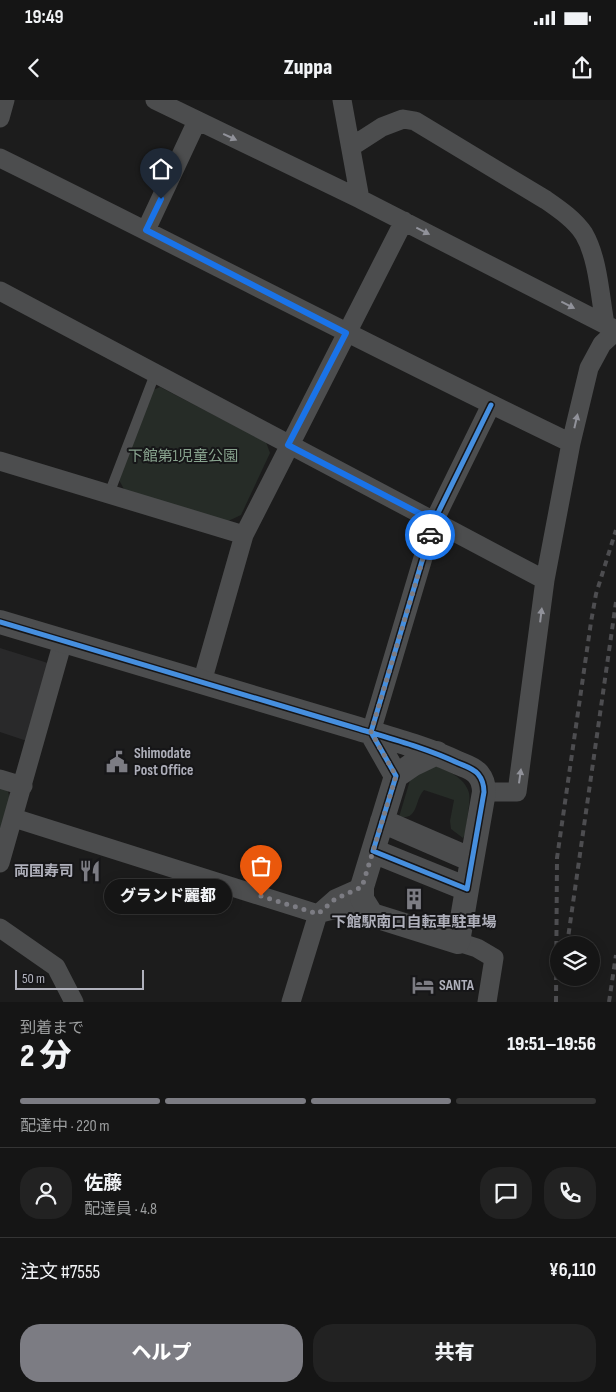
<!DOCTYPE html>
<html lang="ja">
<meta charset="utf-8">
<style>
body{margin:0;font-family:"Sofia Sans Condensed","Noto Sans JP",sans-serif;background:#222;color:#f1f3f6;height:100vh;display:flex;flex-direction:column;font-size:19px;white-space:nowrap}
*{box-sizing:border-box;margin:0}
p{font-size:16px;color:#9d9fa0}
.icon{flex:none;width:28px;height:28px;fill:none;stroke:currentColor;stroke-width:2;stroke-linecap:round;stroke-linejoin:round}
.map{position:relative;height:902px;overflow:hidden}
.sheet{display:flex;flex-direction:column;background:#151515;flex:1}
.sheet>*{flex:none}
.buttons{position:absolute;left:550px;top:836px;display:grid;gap:10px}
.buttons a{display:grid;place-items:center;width:50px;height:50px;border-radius:50%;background:#151515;box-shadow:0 2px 12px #0003,0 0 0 1px #343434;font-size:25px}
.scale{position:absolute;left:15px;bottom:12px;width:129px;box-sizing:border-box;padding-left:5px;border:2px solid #afb0bb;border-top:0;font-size:14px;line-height:18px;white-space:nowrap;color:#afb0bb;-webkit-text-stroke:4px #161618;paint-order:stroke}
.pin{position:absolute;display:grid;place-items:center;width:42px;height:42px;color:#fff;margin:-51px -21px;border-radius:50% 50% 50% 0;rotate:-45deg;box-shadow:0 0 5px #0007}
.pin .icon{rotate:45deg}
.courier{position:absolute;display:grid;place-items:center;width:50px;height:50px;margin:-25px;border:4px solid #1a73e8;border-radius:50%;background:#fff;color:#222;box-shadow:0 1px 6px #0007}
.bubble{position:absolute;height:35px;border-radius:18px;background:#151515;box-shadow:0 2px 12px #0003,0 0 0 1px #343434;font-size:16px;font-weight:800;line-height:35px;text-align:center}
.overview em{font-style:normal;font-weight:800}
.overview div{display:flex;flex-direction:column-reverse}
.overview{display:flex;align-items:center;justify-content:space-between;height:85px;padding:0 20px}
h1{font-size:32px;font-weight:800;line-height:38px}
.bar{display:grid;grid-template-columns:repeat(4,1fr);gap:8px 5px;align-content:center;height:60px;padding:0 20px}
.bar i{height:6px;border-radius:4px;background:#343434}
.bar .on{background:#7c7c83}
.bar p{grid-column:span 4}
.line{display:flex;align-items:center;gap:12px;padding:0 20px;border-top:1px solid #343434}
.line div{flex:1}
.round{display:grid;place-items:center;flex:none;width:52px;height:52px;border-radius:20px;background:#222}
.action{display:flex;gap:10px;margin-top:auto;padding:10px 20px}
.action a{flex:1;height:58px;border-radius:20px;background:#7c7c83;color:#fff;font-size:20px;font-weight:800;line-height:58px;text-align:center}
.action a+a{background:#222;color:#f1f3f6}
.status{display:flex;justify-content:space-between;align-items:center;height:35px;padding:0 25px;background:#151515;direction:ltr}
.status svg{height:14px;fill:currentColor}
header{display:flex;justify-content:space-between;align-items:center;height:65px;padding:0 20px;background:#151515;font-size:22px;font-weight:800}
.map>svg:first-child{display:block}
.built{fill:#29292a}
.green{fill:#262c27}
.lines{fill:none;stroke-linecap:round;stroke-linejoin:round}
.service{stroke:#4c4d4e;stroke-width:10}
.minor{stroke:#4c4d4e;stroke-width:19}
.tertiary{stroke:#4c4d4e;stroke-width:24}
.rail{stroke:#4d4d50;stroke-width:4;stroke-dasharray:6 5;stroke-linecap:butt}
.cycleway-casing{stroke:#161618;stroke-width:8}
.cycleway{stroke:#468fdf;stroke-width:5}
.oneway{fill:#91929a}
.done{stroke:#7c7c83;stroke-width:5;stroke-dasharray:0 9}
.route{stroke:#1a73e8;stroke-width:6}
.labels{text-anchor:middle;stroke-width:4;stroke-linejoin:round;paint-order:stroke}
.park-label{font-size:15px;fill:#88a38e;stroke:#161618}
.poi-label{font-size:15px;font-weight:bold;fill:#afb0bb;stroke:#161618;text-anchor:start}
</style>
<div class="status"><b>19:49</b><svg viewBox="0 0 49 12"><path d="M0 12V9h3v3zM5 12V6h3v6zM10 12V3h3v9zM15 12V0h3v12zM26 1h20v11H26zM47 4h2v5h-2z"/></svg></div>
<header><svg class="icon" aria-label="back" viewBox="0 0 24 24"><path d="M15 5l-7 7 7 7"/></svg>Zuppa<svg class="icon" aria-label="share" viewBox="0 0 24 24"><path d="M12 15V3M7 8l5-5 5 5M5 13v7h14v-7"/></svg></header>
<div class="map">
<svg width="616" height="902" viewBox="0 0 616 902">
<rect width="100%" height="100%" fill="#1c1c1c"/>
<path class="built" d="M0,548L51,564L27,641L0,632Z"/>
<path class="green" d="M160,287L266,342L270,353L241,415L226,422L125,391L119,380L153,290Z
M433,665C446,670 465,677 469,693C471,700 466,723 466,732L463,738L451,729L450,721L454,700L424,690C414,701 419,720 399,717L411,677Z
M0,684L7,687L10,700L0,731Z"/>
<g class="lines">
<path class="service" d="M109,394L155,274"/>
<path class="minor" d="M155,0L360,99L616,230
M342,0L360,99
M0,18L5,0
M351,47L382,27L403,19L415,21L546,100C559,109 575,120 584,134C598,158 600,196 605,224
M0,58C191,152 379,251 571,343
M146,130L197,21
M0,191L545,480
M0,361L244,435
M202,582L244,435L404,121
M371,632L434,421L491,305
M0,679L23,686
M484,692H517L545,480L571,343L589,268L602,244L616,231
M14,718L318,814C341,807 350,807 372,815
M0,763L63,541
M0,828L56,867L74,902
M458,842L477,848L494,858L487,902
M291,902L318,814L335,799L362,787"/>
<path class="tertiary" d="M0,522L359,629C392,639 426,648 458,663C465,666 473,668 478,674C483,680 484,685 484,692L467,789L373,751L396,676L371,632
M396,676L412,665L437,653
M382,721L472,760
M373,751L362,787V799L372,815L458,842L467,789"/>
<path class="rail" d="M567,845L616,502
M556,902L557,758L591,522L596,494L616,430
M609,902L616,855"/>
<g class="cycleway-casing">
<path id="cycleway" d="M0,522L359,629C392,639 426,648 458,663C465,666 473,668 478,674C483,680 484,685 484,692L467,789L373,751L396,676L371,632L434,421L491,305"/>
</g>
<use href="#cycleway" class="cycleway"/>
</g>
<defs><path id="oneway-solid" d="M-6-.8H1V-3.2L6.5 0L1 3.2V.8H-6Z" transform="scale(1.25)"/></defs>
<g class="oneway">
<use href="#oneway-solid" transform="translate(230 37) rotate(25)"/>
<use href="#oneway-solid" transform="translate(423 131) rotate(27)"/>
<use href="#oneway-solid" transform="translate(568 205) rotate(27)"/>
<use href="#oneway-solid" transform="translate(576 321) rotate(-77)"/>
<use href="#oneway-solid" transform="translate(541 515) rotate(-83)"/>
<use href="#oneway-solid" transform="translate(520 676) rotate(-82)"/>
</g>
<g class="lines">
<path class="done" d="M261,796L318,814L335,799L362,787L396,676L371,632L430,435"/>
<path class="route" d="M161,99L146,130L346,233L288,345L434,421L430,435"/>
</g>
<defs>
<g id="civic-bare" transform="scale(1.725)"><path d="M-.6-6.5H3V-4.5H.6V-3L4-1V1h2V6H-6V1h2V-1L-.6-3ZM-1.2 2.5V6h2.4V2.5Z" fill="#7c7c83" stroke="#161618" stroke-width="2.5" paint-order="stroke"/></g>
<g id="restaurant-bare" transform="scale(1.725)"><path d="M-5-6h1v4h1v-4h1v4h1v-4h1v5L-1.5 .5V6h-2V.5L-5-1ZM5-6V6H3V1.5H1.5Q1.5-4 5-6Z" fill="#7c7c83" stroke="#161618" stroke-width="2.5" paint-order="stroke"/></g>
<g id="building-bare" transform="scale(1.725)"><path d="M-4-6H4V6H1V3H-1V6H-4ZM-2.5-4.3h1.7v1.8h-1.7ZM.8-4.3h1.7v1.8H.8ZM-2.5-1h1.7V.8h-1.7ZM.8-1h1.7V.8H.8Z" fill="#7c7c83" stroke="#161618" stroke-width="2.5" paint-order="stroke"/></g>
<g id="hotel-bare" transform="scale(1.725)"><path d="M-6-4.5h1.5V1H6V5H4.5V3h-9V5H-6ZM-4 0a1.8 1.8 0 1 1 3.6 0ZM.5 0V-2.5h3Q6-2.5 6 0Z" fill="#7c7c83" stroke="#161618" stroke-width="2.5" paint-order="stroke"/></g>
</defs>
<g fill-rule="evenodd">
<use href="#civic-bare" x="117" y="662"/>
<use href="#restaurant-bare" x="90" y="771"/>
<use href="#building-bare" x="414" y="799"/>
<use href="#hotel-bare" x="423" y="885"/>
</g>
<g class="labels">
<g class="park-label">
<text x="183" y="361">下館第1児童公園</text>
</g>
<g class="poi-label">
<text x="134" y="658">Shimodate<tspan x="134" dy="17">Post Office</tspan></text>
<text x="74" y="776" text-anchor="end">両国寿司</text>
<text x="414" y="827" text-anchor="middle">下館駅南口自転車駐車場</text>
<text x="439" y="890">SANTA</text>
</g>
</g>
</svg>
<div class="buttons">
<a><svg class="icon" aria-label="layers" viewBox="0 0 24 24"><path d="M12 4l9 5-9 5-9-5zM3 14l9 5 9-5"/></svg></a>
</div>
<div class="scale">50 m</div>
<div class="pin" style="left:261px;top:796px;background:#ea580c"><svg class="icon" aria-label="bag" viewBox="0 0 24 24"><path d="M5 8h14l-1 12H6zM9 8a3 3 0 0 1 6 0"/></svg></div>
<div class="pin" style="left:161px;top:99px;background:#1f2937"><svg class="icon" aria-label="home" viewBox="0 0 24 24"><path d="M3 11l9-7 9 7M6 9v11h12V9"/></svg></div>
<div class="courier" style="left:430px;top:435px"><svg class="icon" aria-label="car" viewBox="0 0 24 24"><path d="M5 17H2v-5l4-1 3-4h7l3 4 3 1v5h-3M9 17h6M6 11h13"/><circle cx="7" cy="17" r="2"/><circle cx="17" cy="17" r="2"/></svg></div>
<div class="bubble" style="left:104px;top:779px;width:128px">グランド麗都</div>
</div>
<section class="sheet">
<div class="overview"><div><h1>2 分</h1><p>到着まで</p></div><em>19:51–19:56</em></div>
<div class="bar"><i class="on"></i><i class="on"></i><i class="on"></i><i></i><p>配達中 · 220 m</p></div>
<div class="line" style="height:90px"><a class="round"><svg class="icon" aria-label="person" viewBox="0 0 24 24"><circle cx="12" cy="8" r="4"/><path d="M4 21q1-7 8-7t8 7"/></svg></a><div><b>佐藤</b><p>配達員 · 4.8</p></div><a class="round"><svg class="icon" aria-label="chat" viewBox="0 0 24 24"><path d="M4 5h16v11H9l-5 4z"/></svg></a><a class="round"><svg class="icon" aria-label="phone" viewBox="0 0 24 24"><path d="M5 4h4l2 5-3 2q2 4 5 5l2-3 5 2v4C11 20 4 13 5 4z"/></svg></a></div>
<div class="line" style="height:65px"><div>注文 #7555</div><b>¥6,110</b></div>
<div class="action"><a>ヘルプ</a><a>共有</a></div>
</section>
